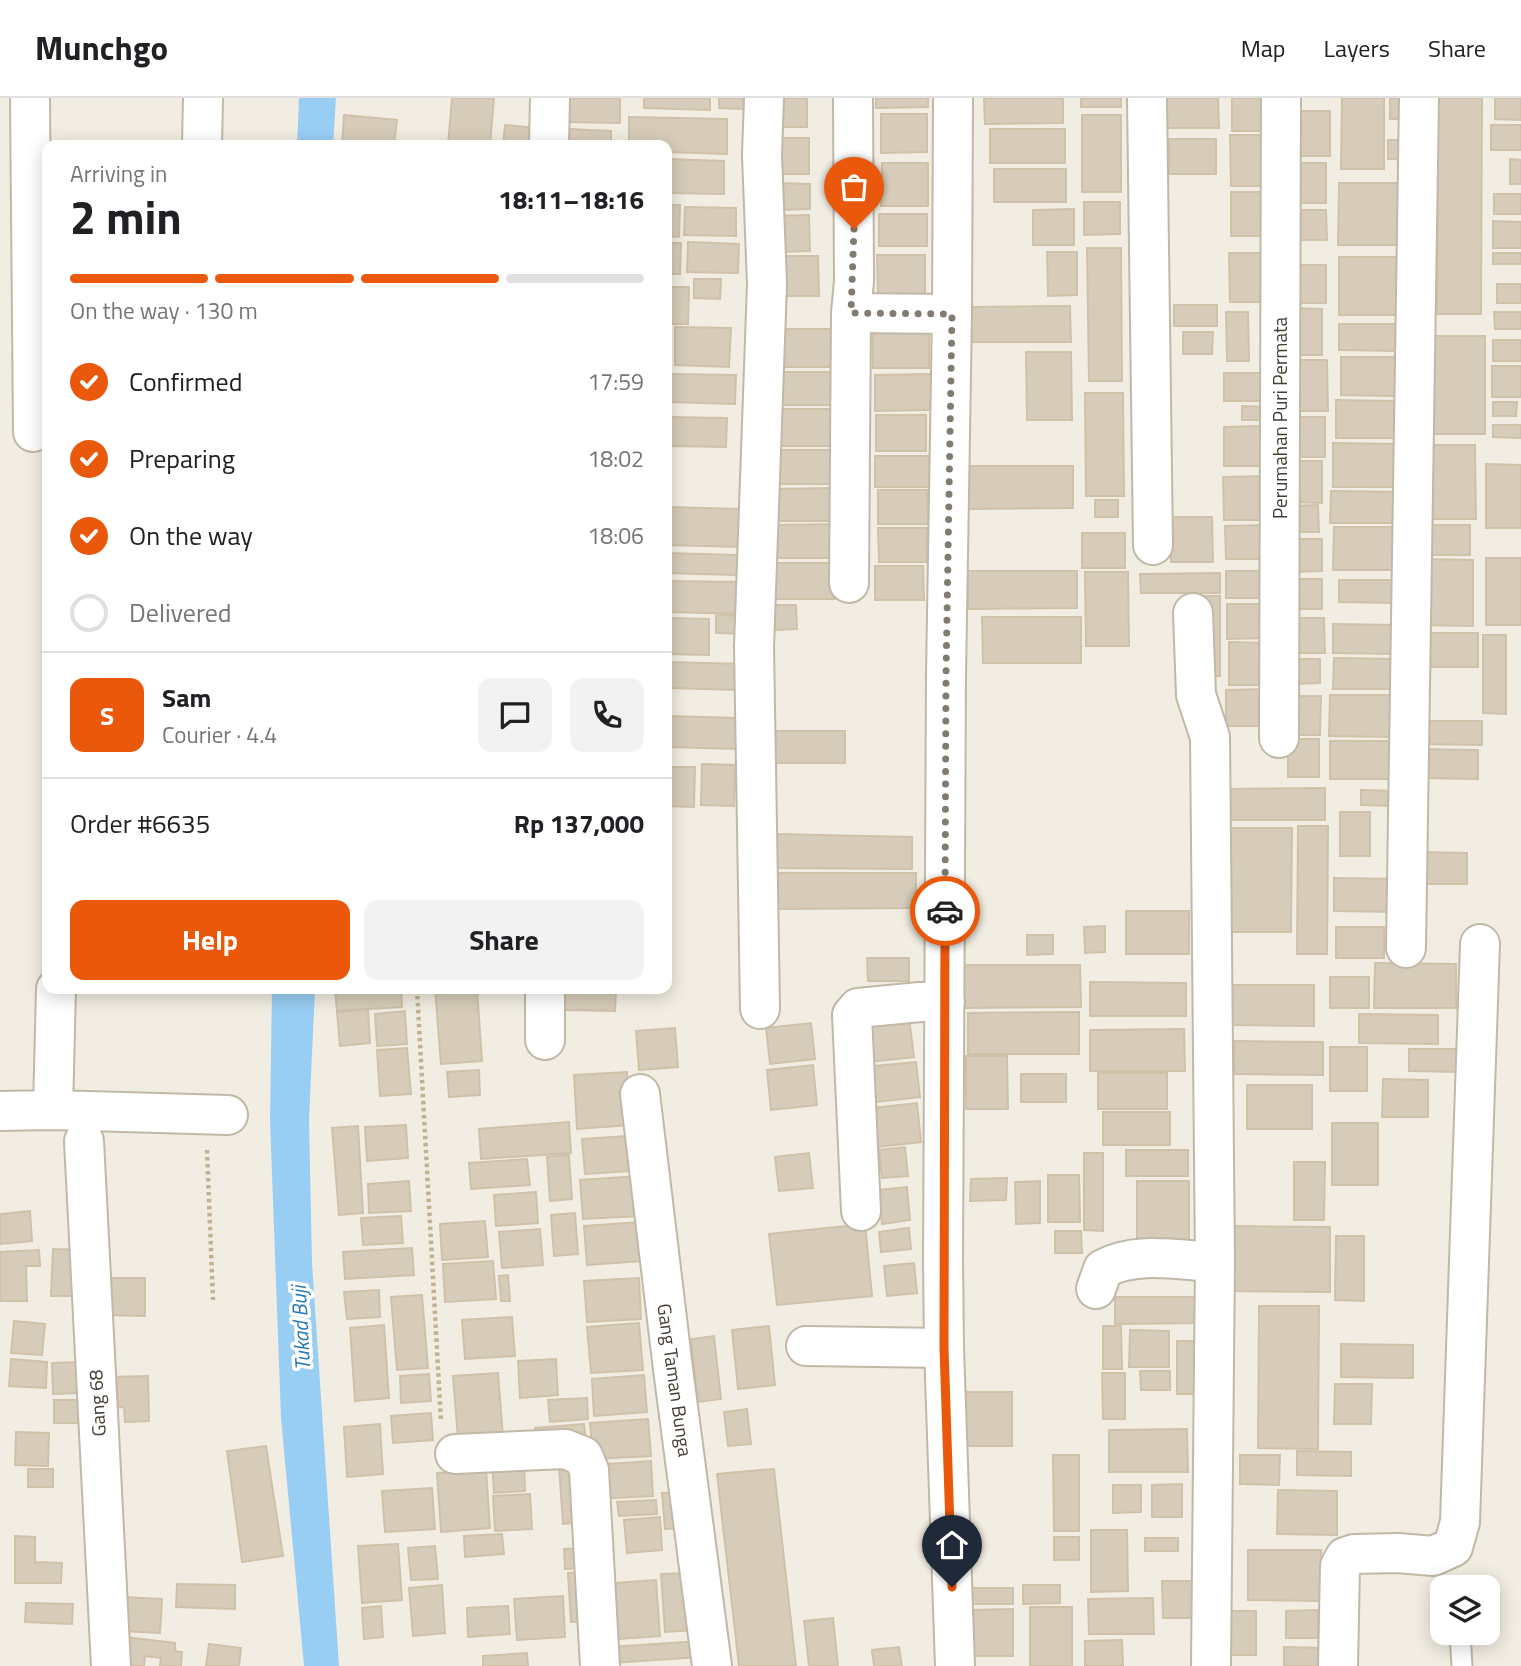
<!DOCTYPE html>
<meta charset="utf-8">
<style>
body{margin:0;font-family:"Titillium Web",sans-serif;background:#f2f2f2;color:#202124;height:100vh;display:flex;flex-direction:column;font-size:26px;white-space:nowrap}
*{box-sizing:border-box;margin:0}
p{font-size:23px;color:#757577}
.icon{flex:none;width:38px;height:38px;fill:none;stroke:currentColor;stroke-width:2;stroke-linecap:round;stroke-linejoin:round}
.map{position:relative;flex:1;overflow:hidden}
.side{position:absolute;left:42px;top:42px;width:630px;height:854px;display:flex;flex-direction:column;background:#fff;border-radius:14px;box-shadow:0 4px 18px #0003}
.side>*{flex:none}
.tools{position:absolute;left:1430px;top:1477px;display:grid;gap:14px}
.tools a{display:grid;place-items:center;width:70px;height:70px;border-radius:14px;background:#fff;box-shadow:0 4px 18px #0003;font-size:35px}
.pin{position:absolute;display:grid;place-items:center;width:60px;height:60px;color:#fff;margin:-72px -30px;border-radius:50% 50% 50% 0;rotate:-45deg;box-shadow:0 0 7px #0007}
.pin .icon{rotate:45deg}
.courier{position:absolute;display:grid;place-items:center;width:70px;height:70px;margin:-35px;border:5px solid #ea580c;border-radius:50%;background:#fff;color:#222;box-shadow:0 2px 9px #0007}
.summary em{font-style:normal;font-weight:700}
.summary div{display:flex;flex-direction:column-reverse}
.summary{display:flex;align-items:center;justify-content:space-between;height:119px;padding:0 28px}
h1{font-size:46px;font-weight:700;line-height:52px}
.bar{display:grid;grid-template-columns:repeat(4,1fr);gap:10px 7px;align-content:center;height:84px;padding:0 28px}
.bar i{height:9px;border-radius:5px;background:#e0e0e0}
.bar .current{background:#ea580c}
.bar p{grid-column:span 4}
.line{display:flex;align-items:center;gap:18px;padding:0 28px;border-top:2px solid #e0e0e0}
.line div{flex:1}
.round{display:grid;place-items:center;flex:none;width:74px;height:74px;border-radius:14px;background:#f2f2f2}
ol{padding:0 28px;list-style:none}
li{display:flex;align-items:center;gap:21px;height:77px}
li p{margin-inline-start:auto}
li .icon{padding:7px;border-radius:50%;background:#ea580c;color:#fff;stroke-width:4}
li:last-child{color:#757577}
li i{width:38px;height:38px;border:4px solid #e0e0e0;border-radius:50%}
.primary-button{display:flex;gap:14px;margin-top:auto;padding:14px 28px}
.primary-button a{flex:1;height:80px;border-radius:14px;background:#ea580c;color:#fff;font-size:28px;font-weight:700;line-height:80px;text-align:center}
.primary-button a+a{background:#f2f2f2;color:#202124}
header{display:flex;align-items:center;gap:42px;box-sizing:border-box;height:98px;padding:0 35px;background:#fff;border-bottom:2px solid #e0e0e0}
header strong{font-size:33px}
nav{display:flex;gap:38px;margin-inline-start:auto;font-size:24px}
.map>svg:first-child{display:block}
.water{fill:#99cef4}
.building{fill:#d7ccb9;stroke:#d0c1a9;stroke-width:2}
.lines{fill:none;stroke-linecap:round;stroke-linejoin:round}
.service-casing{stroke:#c1b8a7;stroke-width:23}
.minor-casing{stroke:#c1b8a7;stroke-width:42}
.path{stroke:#c1b294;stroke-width:4.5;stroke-dasharray:3.5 3.5;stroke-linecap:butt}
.service{stroke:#fff;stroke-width:19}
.minor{stroke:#fff;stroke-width:38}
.done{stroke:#817b70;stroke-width:7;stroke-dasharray:0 12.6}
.route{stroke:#ea580c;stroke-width:9}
.labels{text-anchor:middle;stroke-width:7;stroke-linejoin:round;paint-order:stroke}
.street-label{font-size:19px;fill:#443d32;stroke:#fff}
.water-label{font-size:21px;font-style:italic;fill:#2577b6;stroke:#fff}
</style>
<header>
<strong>Munchgo</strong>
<nav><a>Map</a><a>Layers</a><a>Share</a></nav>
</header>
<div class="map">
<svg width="1521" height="1568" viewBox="0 0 1521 1568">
<rect width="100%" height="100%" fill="#f2ede2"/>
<path class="water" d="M299,0H336L333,47H297Z
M272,891H315L309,1021L312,1165L339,1568H304L281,1320L270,1022Z"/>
<path class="building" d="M452,0H494L490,47H448Z
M567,0H620V25L567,24Z
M644,0H710V12L644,10Z
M719,0H743V11L719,10Z
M771,0H807V29H771Z
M876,0H928V9L876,10Z
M984,0H1063V25L985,26Z
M1081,0H1121V9H1081Z
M1167,0H1218L1219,30H1167Z
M1232,0H1275L1276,33H1232Z
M1342,0H1384V71H1341Z
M1390,0H1405V21H1390Z
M1438,0H1482L1481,216H1437Z
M1495,0H1521V22L1495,21Z
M1297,13H1330V58H1297Z
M881,16H927V54L881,55Z
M344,17L397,22L394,47H342Z
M1082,17H1121V94H1082Z
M629,19L727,21V56L667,54V47H629Z
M505,27L537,30L535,47H503Z
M1491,27H1521V52H1491Z
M569,31L611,33V47H569Z
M990,31H1065V65H990Z
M1230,37H1271L1272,88H1231Z
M766,40H809V76H767Z
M1169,41H1216V76H1169Z
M1388,42H1404L1403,61H1388Z
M667,61L724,63V96L667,95Z
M1510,61L1521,62V86H1510Z
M882,65H928V108H881Z
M1292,65H1326V105H1293Z
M994,71H1066V104H994Z
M778,85L810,86V111L779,112Z
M1339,85H1402V147H1338Z
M1231,94H1268V138H1231Z
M1494,96H1521V116H1494Z
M1084,104H1120V136L1084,137Z
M667,107H680L679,139L667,138Z
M685,109L736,110V138L684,137Z
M1074,111V147H1033V112Z
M1288,112H1326L1327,142H1289Z
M879,116H927V148H879Z
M809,117L810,153L774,154L773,118Z
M1493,123L1521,124V150H1493Z
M688,144L739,146L738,175L687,174Z
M667,145H681L680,176H667Z
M1087,150H1121L1122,283H1089Z
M1047,154H1077V197L1048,198Z
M1229,155H1269V204H1230Z
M1493,155H1521V166H1493Z
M877,157H925V199H878Z
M778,158H818L819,198H778Z
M1339,159H1397V217H1339Z
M1292,167H1326V205H1292Z
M694,181H721L720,201L694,200Z
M1497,186H1521V205H1497Z
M667,189H689L688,226H667Z
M1174,207H1217V228H1174Z
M1070,208L1071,244H971V209Z
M1291,210L1322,211V257H1291Z
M1226,214H1248L1249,263H1227Z
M1494,214H1521V231H1495Z
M1339,226H1397L1396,253L1339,252Z
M675,229L731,230L729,269L675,267Z
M873,230L929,231V270H873Z
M769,231H832V269H770Z
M1183,234H1213L1212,256H1183Z
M1430,238H1485V336H1430Z
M1493,242H1521V263H1493Z
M1026,254H1071L1072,322H1027Z
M1341,259H1398V298L1341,297Z
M1292,262H1327L1328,313H1292Z
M1492,268H1521V299H1492Z
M773,274H833V307H773Z
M1224,275H1265V303H1224Z
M667,276L736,277L735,306L667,304Z
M931,276V312L875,313V277Z
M1085,295H1123L1124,398H1086Z
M1336,302L1394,303V340H1336Z
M1493,304H1517L1516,318H1493Z
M1242,308L1264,309V322H1242Z
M774,311H832V348H775Z
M876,317H926V353H876Z
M667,319L727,320L726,349L667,348Z
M1289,319H1325V359H1290Z
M1493,327H1521V340L1493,339Z
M1263,328V368H1224V329Z
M1333,345L1396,346L1395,389H1333Z
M1419,347H1475L1476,421H1419Z
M776,352H832V386H776Z
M875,358H930L931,389H875Z
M1288,363H1322V405L1288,404Z
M1486,366L1521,367V430H1486Z
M965,368H1073V410L965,411Z
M1267,378L1268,422H1224L1223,379Z
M830,390V423H775V391Z
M878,392H927L928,426H878Z
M1331,393L1403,394V425H1330Z
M1095,402H1118V419H1095Z
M1318,407L1319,434H1291L1290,408Z
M667,409L741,411L740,449L667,447Z
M1171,419H1212L1213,464H1171Z
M836,426L835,460H774L773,427Z
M1269,427V461H1226L1225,428Z
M1418,427H1470V457H1417Z
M1334,429H1401L1400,472H1333Z
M878,430H927V464H879Z
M1082,435H1125V470H1082Z
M1290,441H1322V473L1291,474Z
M668,455L737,457V477L667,475Z
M1486,460H1521V527H1486Z
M1419,461L1473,462V528L1419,527Z
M770,465H836V501H771Z
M875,468H923L924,502H875Z
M968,473H1077V510L968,511Z
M1226,473H1265V500H1226Z
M1085,474H1128L1129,548H1086Z
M1220,475V495H1141L1140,476Z
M1290,481H1322V511H1291Z
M1339,482H1395V505L1339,504Z
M667,483L743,484V516L667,514Z
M1201,498H1220V578H1202Z
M1227,506H1267L1268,540L1227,541Z
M774,507H796L797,531L774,532Z
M716,517L751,518L750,536L716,535Z
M982,519H1081V565H983Z
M667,520L709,521V557L667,556Z
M1289,520H1324L1325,555H1289Z
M1333,526L1397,527V556L1333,555Z
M1430,535H1478V569H1430Z
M1483,537H1506V616L1483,615Z
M1229,544L1268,545V587H1229Z
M1334,560L1395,561V591H1333Z
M1287,561H1320V585L1288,586Z
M667,564L743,566L742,592L667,590Z
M1269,591V628H1226V592Z
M1330,597H1392V639L1329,638Z
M1283,598H1321L1320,637H1284Z
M667,618L738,620V651L667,649Z
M1414,623H1482V647L1415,646Z
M769,633H845V665H770Z
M1288,641H1319V679H1288Z
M1330,643H1395V681H1330Z
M1414,651L1478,652V681L1414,680Z
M702,666L735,667L734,708L701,707Z
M667,669H695L694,709L667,708Z
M1325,690V722H1226V691Z
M1361,692L1396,693V708L1361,707Z
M1340,714H1370V758H1340Z
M1298,728H1328L1327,856H1297Z
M1226,730H1292L1291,834H1225Z
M774,736L912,739V771L774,770Z
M1419,754L1467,755V786H1419Z
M778,775H916V810L778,811Z
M1334,780L1398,781V814L1334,813Z
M1126,813H1189V856H1126Z
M1105,828V854L1085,855L1084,829Z
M1336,829H1384V860H1336Z
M1027,837H1053V856L1027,857Z
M867,860H909V883H868Z
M1375,865L1456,866V910H1374Z
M960,867H1080L1081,909L960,910Z
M1330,879H1369V910H1330Z
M1090,884L1186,885V918H1090Z
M1232,887H1314V928L1232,927Z
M335,891H401L402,909L337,913Z
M435,891H477L482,963L441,966Z
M563,891H616L615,913L563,912Z
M368,911L370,945L340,948L337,914Z
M908,912L914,959L870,964L865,917Z
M405,913L407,946L377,948L375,916Z
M1079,914V956H968V915Z
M1359,916L1438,917V946L1359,945Z
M811,925L815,961L770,966L766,930Z
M675,930L678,969L639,972L636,933Z
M1184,931L1185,973H1090V932Z
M1234,943L1323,944V977L1234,976Z
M1330,949H1367V993H1330Z
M407,950L411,996L380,998L377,952Z
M1409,951H1460L1461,974L1409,973Z
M966,958H1007L1008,1011H966Z
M916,964L920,999L868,1005L864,969Z
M813,967L817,1007L771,1012L767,972Z
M479,972L480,997L449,999L447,974Z
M627,974L630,1027L577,1031L574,977Z
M1098,975H1167V1011H1098Z
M1021,976H1066V1004H1021Z
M1383,981L1428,982V1019H1382Z
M1247,987H1312V1031H1247Z
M917,1005L921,1044L869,1050L864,1011Z
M1103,1014H1170V1047H1103Z
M569,1024L571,1055L481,1061L479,1031Z
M1332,1025H1378V1087H1332Z
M406,1027L408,1060L367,1063L365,1029Z
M358,1028L363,1115L339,1117L332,1030Z
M628,1038L630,1073L585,1076L582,1041Z
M905,1049L908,1078L882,1080L879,1052Z
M1126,1052H1188V1078H1126Z
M809,1055L813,1090L779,1093L775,1059Z
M1084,1055H1103V1133L1084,1132Z
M569,1057L572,1101L550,1103L547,1059Z
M527,1061L530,1087L471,1091L469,1065Z
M1294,1064H1325L1324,1122H1294Z
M1048,1077H1079L1080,1124H1048Z
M639,1078L641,1118L583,1121L580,1082Z
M1007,1080L1006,1102L970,1103L971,1081Z
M409,1083L411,1113L369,1115L368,1086Z
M1040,1083V1125L1016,1126L1015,1084Z
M1137,1083H1189V1149L1137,1150Z
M907,1089L910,1122L882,1126L878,1092Z
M536,1094L538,1125L496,1128L494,1097Z
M30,1113L32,1143L0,1146V1116Z
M575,1115L578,1156L554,1158L551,1117Z
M401,1118L403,1145L363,1147L361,1120Z
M485,1123L488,1159L442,1162L440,1126Z
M640,1124L643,1163L587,1167L584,1128Z
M865,1126L872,1198L777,1207L769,1136Z
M1222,1128L1330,1129V1194L1222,1193Z
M909,1130L911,1151L881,1154L879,1134Z
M540,1131L543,1167L502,1170L499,1134Z
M1055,1133H1081L1082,1155H1055Z
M1336,1138H1364V1203L1335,1202Z
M412,1150L414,1177L345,1181L343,1154Z
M53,1151L84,1152L75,1198H51Z
M39,1152L40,1168H26L27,1203H0V1154Z
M493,1163L496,1201L445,1204L443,1166Z
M914,1165L917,1195L887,1198L884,1168Z
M508,1177L510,1203H501L499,1178Z
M103,1180H145V1218L103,1217Z
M639,1180L641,1221L587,1224L584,1183Z
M379,1192L380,1219L347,1221L344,1194Z
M422,1197L428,1270L397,1272L391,1199Z
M1115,1199H1203V1225L1115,1226Z
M1259,1208H1319L1318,1351L1258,1350Z
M512,1219L515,1258L465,1261L462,1222Z
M14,1223L45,1226L42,1257L11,1255Z
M639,1225L643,1272L591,1275L587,1229Z
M384,1227L389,1300L355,1303L350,1230Z
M769,1228L775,1287L738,1291L732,1232Z
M1103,1228H1121L1122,1271H1103Z
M1130,1232L1169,1233V1269H1129Z
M714,1238L721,1301L698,1304L691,1241Z
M1177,1243H1206V1296H1177Z
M1341,1246L1413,1247V1280L1341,1279Z
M11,1261L47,1264L46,1290L9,1288Z
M556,1261L558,1297L520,1300L518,1263Z
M81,1264V1295L53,1296L52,1265Z
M1140,1273H1170V1292H1141Z
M498,1275L503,1338L458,1341L453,1278Z
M1102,1275H1125V1321H1103Z
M429,1276L431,1303L401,1305L400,1278Z
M644,1277L647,1314L594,1318L592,1281Z
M148,1278L149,1323L125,1324L124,1309L109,1310L108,1279Z
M1335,1286H1372L1371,1326H1334Z
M956,1294H1012V1348H956Z
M587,1300L588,1321L550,1324L548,1302Z
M54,1302H84V1325H54Z
M747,1311L751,1346L728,1348L724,1314Z
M431,1315L433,1342L393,1345L391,1318Z
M648,1321L651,1358L593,1361L590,1325Z
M380,1326L383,1376L347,1379L344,1329Z
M584,1326L586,1344L536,1348L535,1330Z
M1187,1331L1188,1374H1109V1332Z
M16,1334L49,1335L48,1368L15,1367Z
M266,1348L283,1458L242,1464L227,1353Z
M1297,1353L1351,1354V1378L1297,1377Z
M1053,1357H1079V1433H1054Z
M1240,1357H1280L1279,1387L1240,1386Z
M524,1360L525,1393L494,1395L492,1362Z
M651,1363L653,1398L597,1401L594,1367Z
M583,1366L586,1424L563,1426L559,1368Z
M28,1371H53V1389H28Z
M774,1371L796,1568H739L717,1376Z
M486,1372L490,1430L441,1434L437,1375Z
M1182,1386V1419H1152V1387Z
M1113,1387H1141V1414L1113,1415Z
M432,1390L435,1431L385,1434L382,1393Z
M1278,1392L1337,1393V1437L1277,1436Z
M678,1394L681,1430L665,1431L662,1395Z
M530,1396L532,1431L495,1433L493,1398Z
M656,1402L657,1416L619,1418L617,1404Z
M660,1419L662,1452L627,1455L624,1422Z
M1091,1432H1127L1128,1493L1091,1494Z
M502,1436L504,1456L465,1459L464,1438Z
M15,1438L35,1439V1464L62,1465L61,1485H15Z
M1054,1439H1079V1462H1054Z
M1145,1440H1178V1453H1145Z
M398,1446L402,1502L362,1505L358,1448Z
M435,1448L438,1481L411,1482L408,1450Z
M582,1450L584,1470L565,1471L564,1451Z
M1248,1452H1321L1320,1503L1248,1502Z
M588,1474L591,1523L571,1524L568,1475Z
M691,1475L695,1532L665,1534L661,1476Z
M656,1482L660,1538L605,1542L601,1486Z
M1162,1483H1199L1200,1520H1163Z
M177,1486L235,1487V1511L176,1509Z
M442,1487L445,1535L413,1538L409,1490Z
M1023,1487H1060V1505L1023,1506Z
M967,1490H1013V1506H968Z
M563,1498L565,1539L517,1542L514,1501Z
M123,1499L162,1501L160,1535L121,1533Z
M1153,1500L1154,1536H1089L1088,1501Z
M26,1505L73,1506L72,1526L25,1524Z
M381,1508L383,1539L364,1541L362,1510Z
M508,1508L510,1536L468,1539L467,1510Z
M1030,1509H1072V1568H1030Z
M1013,1511V1558H969L968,1512Z
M1318,1512V1540H1286V1513Z
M1223,1513H1256V1557H1223Z
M833,1520L838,1568H809L804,1523Z
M125,1539L175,1545V1553L182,1554L181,1568H160L161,1560L145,1558L144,1568H122Z
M1122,1542L1123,1568H1085V1543Z
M699,1543L700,1559L612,1565L611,1549Z
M209,1546L241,1550L239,1568H206Z
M899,1549L902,1568H874L872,1552Z
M1284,1549L1324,1550V1568H1284Z
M527,1555L528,1568H483V1558Z"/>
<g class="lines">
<g class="service-casing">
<path id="service" d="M1460,1535L1462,1568"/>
</g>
<g class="minor-casing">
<path id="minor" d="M30,0L33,334
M953,0L952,216L946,577L943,1161L944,1250L955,1568
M1147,0L1153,447
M202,47L203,0
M549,47L550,0
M851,215L952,216
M849,485L851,215L854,183L853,0
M1193,515L1196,597L1210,639L1215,1164L1211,1568
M1279,640L1281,0
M1406,850L1419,0
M760,911L754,548L767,186L762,57L764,0
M545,942V891
M640,996L673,1271L712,1568
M53,1012L56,891
M0,1013L53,1012L228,1017
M84,1043L111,1568
M861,1113L852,917L858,910L920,904H945
M1096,1191L1103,1171C1135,1153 1178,1162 1215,1164
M806,1248L944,1250
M455,1356L565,1351L583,1358L589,1372L600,1568
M1338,1568L1340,1468L1345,1459L1354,1456L1398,1455L1433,1458L1453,1449L1460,1424L1480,846"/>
</g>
<path class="path" d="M417,891L441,1324
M207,1052L213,1202"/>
<use href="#service" class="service"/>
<use href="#minor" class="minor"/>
</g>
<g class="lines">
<path class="done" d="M854,131L851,215L952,216L946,577L945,813"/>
<path class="route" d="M945,813L944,1250L952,1489"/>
</g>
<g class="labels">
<g class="street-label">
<text transform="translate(1280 320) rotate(-90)" y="7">Perumahan Puri Permata</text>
<text transform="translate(675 1282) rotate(82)" y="7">Gang Taman Bunga</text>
<text transform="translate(97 1305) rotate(-93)" y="7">Gang 68</text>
</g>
<g class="water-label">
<text transform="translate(301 1230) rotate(-93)" y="7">Tukad Buji</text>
</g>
</g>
</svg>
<div class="tools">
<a><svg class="icon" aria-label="layers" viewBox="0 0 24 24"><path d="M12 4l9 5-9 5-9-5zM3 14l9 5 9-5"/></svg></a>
</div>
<div class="pin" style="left:854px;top:131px;background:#ea580c"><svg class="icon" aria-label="bag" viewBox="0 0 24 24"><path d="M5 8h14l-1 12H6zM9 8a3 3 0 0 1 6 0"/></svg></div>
<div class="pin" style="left:952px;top:1489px;background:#1f2937"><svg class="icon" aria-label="home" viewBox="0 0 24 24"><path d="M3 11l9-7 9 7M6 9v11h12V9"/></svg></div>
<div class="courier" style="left:945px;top:813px"><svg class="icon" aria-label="car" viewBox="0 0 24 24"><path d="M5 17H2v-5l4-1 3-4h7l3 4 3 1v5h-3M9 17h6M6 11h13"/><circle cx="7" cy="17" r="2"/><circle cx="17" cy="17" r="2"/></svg></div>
<section class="side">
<div class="summary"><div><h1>2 min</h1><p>Arriving in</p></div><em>18:11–18:16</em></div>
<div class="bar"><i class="current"></i><i class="current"></i><i class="current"></i><i></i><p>On the way · 130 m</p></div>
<ol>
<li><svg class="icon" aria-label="check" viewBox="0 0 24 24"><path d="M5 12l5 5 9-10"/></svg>Confirmed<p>17:59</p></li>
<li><svg class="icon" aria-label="check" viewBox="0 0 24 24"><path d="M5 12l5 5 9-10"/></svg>Preparing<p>18:02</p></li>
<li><svg class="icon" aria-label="check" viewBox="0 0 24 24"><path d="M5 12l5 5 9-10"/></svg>On the way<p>18:06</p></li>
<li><i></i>Delivered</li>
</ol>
<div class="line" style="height:126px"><b class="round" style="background:#ea580c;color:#fff">S</b><div><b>Sam</b><p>Courier · 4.4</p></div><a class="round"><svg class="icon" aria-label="chat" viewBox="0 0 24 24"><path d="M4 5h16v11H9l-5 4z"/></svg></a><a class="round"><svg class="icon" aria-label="phone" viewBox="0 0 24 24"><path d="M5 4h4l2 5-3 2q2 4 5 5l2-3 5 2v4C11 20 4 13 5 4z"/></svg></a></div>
<div class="line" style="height:91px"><div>Order #6635</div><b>Rp 137,000</b></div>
<div class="primary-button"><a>Help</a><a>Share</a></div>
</section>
</div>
